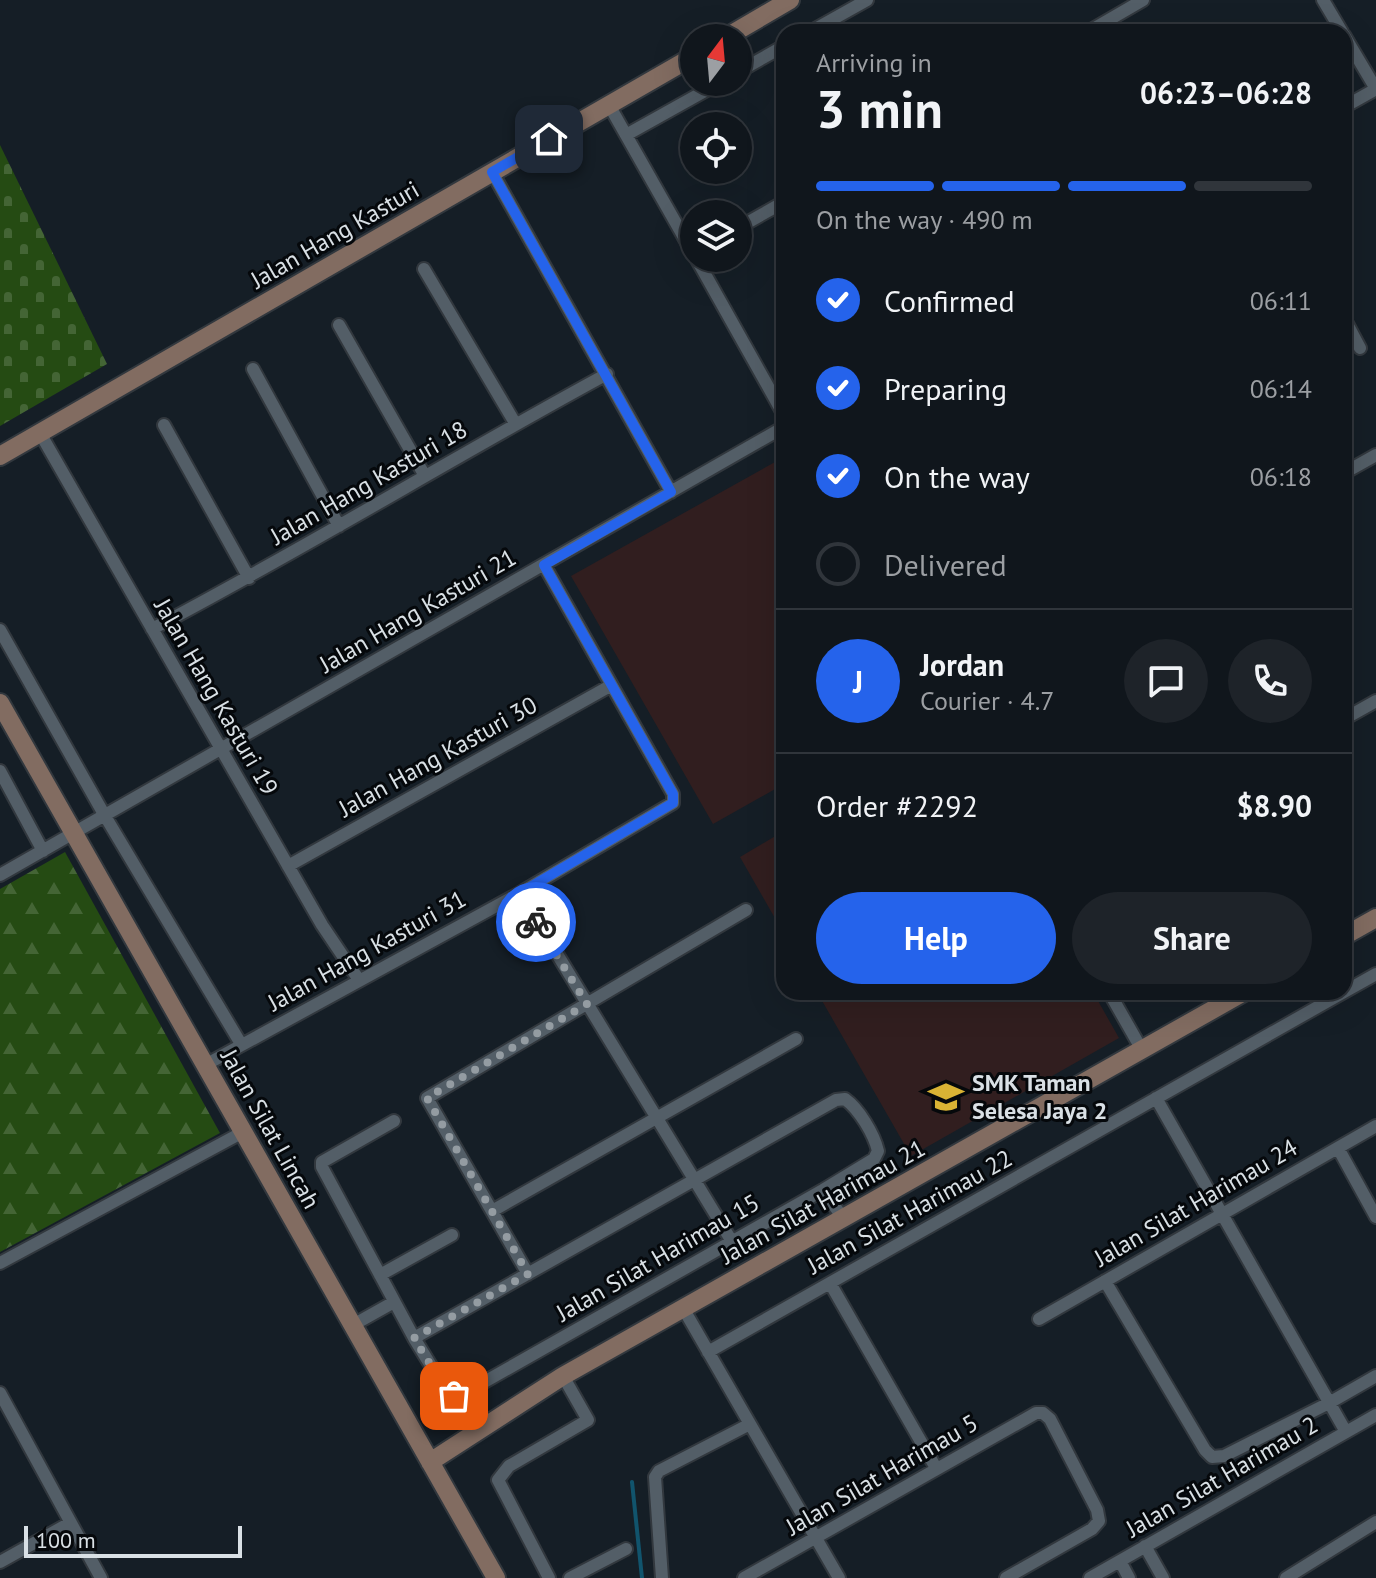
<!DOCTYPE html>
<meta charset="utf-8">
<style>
body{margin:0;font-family:"PT Sans",sans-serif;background:#1e2329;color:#f1f3f6;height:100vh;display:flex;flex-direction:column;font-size:30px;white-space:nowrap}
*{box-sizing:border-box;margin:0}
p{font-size:26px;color:#9c9fa3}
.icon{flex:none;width:44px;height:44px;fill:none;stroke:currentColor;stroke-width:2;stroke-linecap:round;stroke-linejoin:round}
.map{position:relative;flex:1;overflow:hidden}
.details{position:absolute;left:776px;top:24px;width:576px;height:976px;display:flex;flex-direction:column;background:#10161c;border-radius:24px;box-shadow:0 8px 32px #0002,0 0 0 2px #30353b}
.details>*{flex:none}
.needle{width:52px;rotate:16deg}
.fabs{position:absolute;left:680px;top:24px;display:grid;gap:16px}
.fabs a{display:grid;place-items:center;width:72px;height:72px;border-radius:50%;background:#10161c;box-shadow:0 8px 32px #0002,0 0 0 2px #30353b;font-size:40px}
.scale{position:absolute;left:24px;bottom:20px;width:218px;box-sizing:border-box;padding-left:8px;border:4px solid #d9e0e5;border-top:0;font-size:22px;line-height:28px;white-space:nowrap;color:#d9e0e5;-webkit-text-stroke:6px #05080b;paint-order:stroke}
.pin{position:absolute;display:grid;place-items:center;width:68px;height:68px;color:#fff;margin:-34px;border-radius:16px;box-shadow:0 4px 12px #0006}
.courier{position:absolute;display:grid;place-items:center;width:80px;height:80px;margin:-40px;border:6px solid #2563eb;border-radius:50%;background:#fff;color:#222;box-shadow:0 2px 10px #0007}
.summary em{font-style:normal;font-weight:700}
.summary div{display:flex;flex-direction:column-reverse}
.summary{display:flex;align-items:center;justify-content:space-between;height:136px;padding:0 40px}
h1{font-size:52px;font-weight:700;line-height:60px}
.bar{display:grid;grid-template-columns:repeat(4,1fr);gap:12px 8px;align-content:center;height:96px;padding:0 40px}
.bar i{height:10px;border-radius:6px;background:#30353b}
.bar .selected{background:#2563eb}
.bar p{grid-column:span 4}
.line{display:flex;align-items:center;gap:20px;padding:0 40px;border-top:2px solid #30353b}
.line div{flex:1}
.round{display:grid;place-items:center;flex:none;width:84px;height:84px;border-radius:42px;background:#1e2329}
ol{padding:0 40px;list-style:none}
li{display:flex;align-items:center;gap:24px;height:88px}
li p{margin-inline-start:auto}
li .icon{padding:8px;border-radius:50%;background:#2563eb;color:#fff;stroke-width:4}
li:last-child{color:#9c9fa3}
li i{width:44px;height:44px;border:4px solid #30353b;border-radius:50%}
.primary-button{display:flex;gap:16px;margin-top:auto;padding:16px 40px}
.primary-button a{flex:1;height:92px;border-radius:48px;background:#2563eb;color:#fff;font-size:32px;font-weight:700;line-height:92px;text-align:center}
.primary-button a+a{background:#1e2329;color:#f1f3f6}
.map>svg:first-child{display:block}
.education{fill:#311e1f}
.forest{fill:url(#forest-firs)}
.cemetery{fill:url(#cemetery-stones)}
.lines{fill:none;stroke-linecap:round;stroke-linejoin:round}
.stream{stroke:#11546d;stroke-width:4}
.street-casing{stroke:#32383e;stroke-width:16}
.secondary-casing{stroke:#32383e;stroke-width:22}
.street{stroke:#535e67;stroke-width:12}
.secondary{stroke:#826c61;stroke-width:18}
.done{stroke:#949ca2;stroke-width:8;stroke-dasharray:0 14.4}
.route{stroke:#2563eb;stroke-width:10}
.labels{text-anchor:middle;stroke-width:6;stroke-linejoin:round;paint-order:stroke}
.street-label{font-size:24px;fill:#d9e0e5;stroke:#05080b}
.poi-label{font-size:24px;font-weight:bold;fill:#d9e0e5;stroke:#05080b;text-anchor:start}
</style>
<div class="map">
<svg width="1376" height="1578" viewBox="0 0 1376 1578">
<defs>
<pattern id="forest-firs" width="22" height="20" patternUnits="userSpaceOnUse" patternTransform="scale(2)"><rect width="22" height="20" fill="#254b13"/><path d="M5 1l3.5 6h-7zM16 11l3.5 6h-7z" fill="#446535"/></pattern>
<pattern id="cemetery-stones" width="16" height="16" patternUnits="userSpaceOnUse" patternTransform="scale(2)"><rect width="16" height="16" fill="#254b13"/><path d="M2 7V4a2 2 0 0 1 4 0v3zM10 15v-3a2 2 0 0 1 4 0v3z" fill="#446535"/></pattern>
</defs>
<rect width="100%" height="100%" fill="#151e26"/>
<path class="education" d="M784,457V784L713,824L571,576Z
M784,831V934L740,857Z
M817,992H1093L1119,1038L911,1156Z"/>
<path class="forest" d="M65,852L220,1133L0,1252V889Z"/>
<path class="cemetery" d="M0,145L107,364L0,426Z"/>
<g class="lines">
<path class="stream" d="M632,1482L642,1578"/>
<g class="street-casing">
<path id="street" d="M1323,0L1342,32
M810,32L867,0
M1088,32L1143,0
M1344,35L1376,89
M738,72L784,46
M609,105L694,255
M1344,107L1376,89
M626,135L721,82
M492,172L671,492
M738,228L784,202
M696,258L784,415
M424,269L515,423
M1344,318L1360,348
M339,325L425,476
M253,369L339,526
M164,425L249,578
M40,433L322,925L359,980
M1344,473L1376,455
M152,629C306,548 454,457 607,374
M0,630L105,816L241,1044
M1344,719L1376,701
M0,771L43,851
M288,866L610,686
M0,875L784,427
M520,893L731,1240
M1109,992L1142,1050
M1344,992L1376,974
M207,1064L520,893L673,803V794L544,565
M1156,1098L1346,1432
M394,1121L322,1162V1167L414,1338L447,1392L454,1396L463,1394L823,1190L874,1159L878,1151C874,1134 859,1109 845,1099L836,1100L414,1338
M1338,1148L1376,1217
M823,1190L843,1218
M492,1211L796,1039
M0,1263L243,1132
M528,1274L427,1098L746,910
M380,1275L452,1235
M1105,1281L1205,1450L1212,1457L1224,1456L1329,1403L1376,1376
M830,1283L936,1468
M683,1308L839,1578
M1039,1319L1376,1126
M353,1325L394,1302
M708,1352L1344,992
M0,1393L101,1578
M1145,1546L1163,1578
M1120,1561L1129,1578
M0,1562L70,1523
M549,1578L498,1480L509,1466L588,1420L563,1376
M570,1578L626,1549
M662,1578L655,1477L659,1471L750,1424
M744,1578L1036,1413H1043L1050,1419L1097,1510L1099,1521L1092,1529L1006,1578
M1090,1578L1376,1415
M1286,1578L1376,1522"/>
</g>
<g class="secondary-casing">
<path id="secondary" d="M725,38L790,0
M0,456L694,56
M0,703L496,1578
M1344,936L1376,918
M430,1462L563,1376L1244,992"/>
</g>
<use href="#street" class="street"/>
<use href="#secondary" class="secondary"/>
</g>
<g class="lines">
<path class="done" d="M454,1396L447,1392L414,1338L528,1274L427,1098L587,1004L536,922"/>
<path class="route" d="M536,922L520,893L673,803V794L544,565L671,492L492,172L549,139"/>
</g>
<defs>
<g id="school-bare" transform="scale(2.76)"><path d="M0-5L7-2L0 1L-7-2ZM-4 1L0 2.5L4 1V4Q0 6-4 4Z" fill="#d9b334" stroke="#05080b" stroke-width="2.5" paint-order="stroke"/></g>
</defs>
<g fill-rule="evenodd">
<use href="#school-bare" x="946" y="1097"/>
</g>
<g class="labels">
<g class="street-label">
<text transform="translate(335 235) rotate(-30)" y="8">Jalan Hang Kasturi</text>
<text transform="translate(369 483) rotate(-30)" y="8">Jalan Hang Kasturi 18</text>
<text transform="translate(418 611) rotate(-30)" y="8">Jalan Hang Kasturi 21</text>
<text transform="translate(216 697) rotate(60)" y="8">Jalan Hang Kasturi 19</text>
<text transform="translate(438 757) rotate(-29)" y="8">Jalan Hang Kasturi 30</text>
<text transform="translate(367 951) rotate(-29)" y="8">Jalan Hang Kasturi 31</text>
<text transform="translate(270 1129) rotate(61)" y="8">Jalan Silat Lincah</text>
<text transform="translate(823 1202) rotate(-29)" y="8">Jalan Silat Harimau 21</text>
<text transform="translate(1196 1203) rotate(-30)" y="8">Jalan Silat Harimau 24</text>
<text transform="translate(910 1212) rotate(-29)" y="8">Jalan Silat Harimau 22</text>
<text transform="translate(658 1258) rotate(-30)" y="8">Jalan Silat Harimau 15</text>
<text transform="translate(882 1475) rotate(-30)" y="8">Jalan Silat Harimau 5</text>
<text transform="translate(1222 1477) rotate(-30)" y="8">Jalan Silat Harimau 2</text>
</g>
<g class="poi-label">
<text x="972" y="1091">SMK Taman<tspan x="972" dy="28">Selesa Jaya 2</tspan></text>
</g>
</g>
</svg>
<div class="fabs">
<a><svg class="needle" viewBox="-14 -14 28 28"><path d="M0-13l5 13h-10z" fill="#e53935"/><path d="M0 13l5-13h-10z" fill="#9c9fa3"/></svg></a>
<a><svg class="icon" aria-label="locate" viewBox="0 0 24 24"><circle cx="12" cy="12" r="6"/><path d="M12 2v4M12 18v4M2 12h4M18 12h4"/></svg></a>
<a><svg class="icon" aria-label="layers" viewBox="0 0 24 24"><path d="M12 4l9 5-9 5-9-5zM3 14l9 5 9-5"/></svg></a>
</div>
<div class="scale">100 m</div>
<div class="pin" style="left:454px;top:1396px;background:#ea580c"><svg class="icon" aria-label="bag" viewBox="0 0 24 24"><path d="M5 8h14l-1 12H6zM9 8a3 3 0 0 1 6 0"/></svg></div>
<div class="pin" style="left:549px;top:139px;background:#1f2937"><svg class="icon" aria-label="home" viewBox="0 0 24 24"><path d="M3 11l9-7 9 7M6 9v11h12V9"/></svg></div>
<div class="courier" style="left:536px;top:922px"><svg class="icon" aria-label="bike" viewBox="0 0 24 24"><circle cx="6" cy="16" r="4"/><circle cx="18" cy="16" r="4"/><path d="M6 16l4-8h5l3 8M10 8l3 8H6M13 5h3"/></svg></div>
<section class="details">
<div class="summary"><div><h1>3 min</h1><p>Arriving in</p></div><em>06:23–06:28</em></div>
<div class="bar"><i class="selected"></i><i class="selected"></i><i class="selected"></i><i></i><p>On the way · 490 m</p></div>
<ol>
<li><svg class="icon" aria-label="check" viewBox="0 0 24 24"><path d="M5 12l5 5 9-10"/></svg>Confirmed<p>06:11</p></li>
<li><svg class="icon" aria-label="check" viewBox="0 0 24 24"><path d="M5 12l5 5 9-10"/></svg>Preparing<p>06:14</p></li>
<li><svg class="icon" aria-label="check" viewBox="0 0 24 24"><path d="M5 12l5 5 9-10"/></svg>On the way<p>06:18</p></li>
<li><i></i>Delivered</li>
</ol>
<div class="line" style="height:144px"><b class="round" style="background:#2563eb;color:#fff">J</b><div><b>Jordan</b><p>Courier · 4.7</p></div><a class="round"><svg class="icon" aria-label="chat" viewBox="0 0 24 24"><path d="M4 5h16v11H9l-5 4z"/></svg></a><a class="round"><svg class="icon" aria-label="phone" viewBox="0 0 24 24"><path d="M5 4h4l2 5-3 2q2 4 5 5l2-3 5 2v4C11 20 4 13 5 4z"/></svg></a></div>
<div class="line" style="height:104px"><div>Order #2292</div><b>$8.90</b></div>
<div class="primary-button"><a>Help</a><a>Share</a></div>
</section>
</div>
